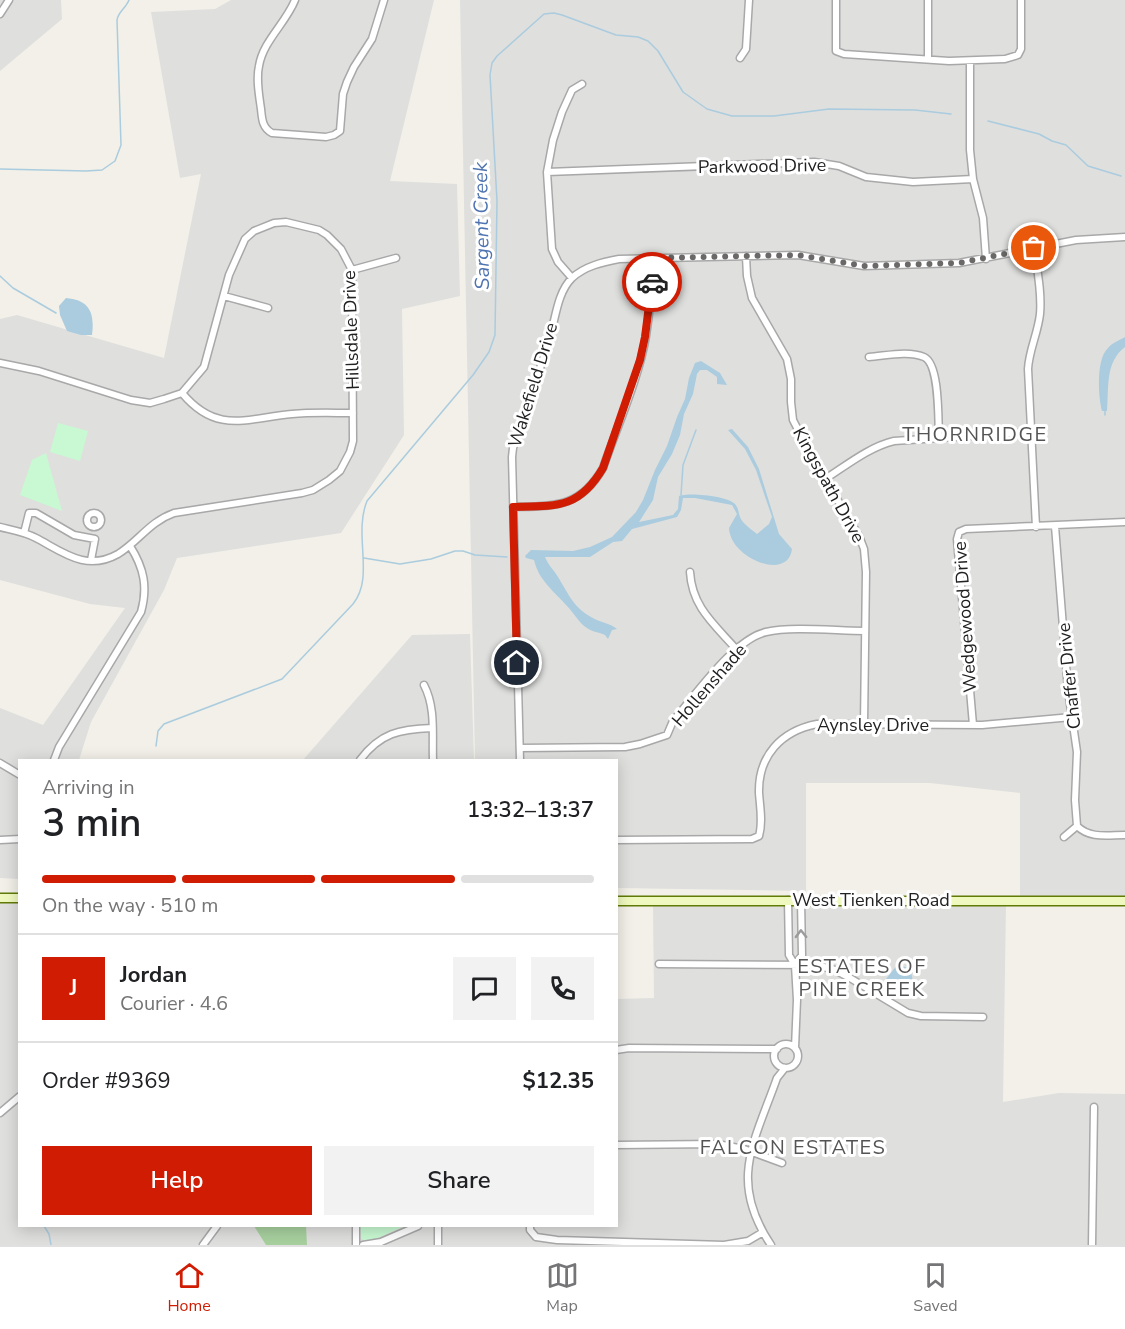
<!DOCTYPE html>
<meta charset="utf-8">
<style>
body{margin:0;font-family:"Nunito Sans",sans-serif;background:#f2f2f2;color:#202124;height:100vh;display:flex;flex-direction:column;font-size:22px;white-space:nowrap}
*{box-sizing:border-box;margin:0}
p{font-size:20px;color:#757577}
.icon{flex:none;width:33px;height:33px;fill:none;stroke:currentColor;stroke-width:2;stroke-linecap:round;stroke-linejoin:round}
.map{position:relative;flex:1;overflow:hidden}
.sheet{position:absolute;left:18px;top:759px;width:600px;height:468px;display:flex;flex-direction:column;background:#fff;border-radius:0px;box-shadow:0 3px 15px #0003}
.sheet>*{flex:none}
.pin{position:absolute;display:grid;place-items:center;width:51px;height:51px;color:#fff;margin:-26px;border:3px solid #fff;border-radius:50%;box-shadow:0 2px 6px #0007}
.courier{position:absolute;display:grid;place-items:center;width:60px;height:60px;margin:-30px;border:4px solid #d01c03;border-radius:50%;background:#fff;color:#222;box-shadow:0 2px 8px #0007}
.head em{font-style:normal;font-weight:600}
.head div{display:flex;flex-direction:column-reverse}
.head{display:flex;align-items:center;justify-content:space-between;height:102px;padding:0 24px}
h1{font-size:39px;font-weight:600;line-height:45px}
.bar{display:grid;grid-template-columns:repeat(4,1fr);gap:9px 6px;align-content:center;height:72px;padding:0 24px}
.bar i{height:8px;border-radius:4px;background:#e0e0e0}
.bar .selected{background:#d01c03}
.bar p{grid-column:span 4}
.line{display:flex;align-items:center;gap:15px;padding:0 24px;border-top:2px solid #e0e0e0}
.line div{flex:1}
.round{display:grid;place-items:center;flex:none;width:63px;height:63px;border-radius:0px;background:#f2f2f2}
.action{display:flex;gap:12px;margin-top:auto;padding:12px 24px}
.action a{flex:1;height:69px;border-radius:0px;background:#d01c03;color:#fff;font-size:24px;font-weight:600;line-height:69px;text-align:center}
.action a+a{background:#f2f2f2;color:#202124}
.menu{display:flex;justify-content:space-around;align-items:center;height:84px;border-top:2px solid #e0e0e0;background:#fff;font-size:16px;color:#757577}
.menu a{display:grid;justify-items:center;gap:3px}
.menu .selected{color:#d01c03}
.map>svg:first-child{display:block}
.residential{fill:#dfdfde}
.forest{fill:#a7d09e}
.park{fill:#c8f9d2}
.water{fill:#aaccde}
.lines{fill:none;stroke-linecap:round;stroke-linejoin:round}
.stream{stroke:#aaccde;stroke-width:1.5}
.street-casing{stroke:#a8a8a8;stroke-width:9}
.secondary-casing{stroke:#607b06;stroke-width:11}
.street{stroke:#fff;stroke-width:6}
.secondary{stroke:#eff9bf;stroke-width:8}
.oneway{stroke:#9b9b9b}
.done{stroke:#6a6967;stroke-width:6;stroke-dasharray:0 10.8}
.route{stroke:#d01c03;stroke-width:8}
.labels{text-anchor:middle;stroke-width:6;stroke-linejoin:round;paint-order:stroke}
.street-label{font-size:18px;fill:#212121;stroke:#fff}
.water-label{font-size:20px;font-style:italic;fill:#4e73b1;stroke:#fff}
.neighbourhood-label{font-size:20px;letter-spacing:1.5px;fill:#545454;stroke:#fff}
</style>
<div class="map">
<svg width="1125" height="1245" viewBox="0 0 1125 1245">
<rect width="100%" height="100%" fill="#f2f0e8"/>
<path class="residential" d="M0,0H61L62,19L0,71Z
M231,0H434L390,181L457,184L460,296L402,309L404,435L341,533L177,558L164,590L91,722L79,760H20L19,879L0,878V708L43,725L125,608L90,604L0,580V319L17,315L164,358L201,174L180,178L151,12L215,9Z
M460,0H1125V896H1020V793L930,783H806V891L617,888L616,760H475Z
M470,634L474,760H303L412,635Z
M0,903H19L20,1226H616L617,999L654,998L653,904L805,907L1006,903L1003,1102L1059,1093L1125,1094V1245H0Z"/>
<path class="forest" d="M254,1226H306L307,1245H266Z"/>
<path class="park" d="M58,423L88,431L80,461L50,452Z
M46,453L62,511L20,495L32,460Z
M360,1226H404L378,1238L365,1241L361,1238Z"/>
<path class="water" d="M66,298C89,300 95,312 92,335H81L67,331L60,315L59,306Z
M1125,337V347C1105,362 1109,387 1107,411H1102C1098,396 1096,359 1108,348C1112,343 1120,340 1125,337Z
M701,361L720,373L727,385L717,384V377L707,370H700L697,374L693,394L684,414L680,435L672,454L658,477L653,500L639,522L673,515L678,509L679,496C689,492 728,496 735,504C739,509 738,512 740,517C742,523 752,530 757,534L769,524L772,517L756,470L745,449L728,430L732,429L748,447L759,469L779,534L792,549C788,582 730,558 729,528L737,514L732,505L695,498H683L681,510L677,517L632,529L622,541L613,542L590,557H545C548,565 554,570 558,577C568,593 573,607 591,617C599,622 610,623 617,629L612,630L608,639L605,635C599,632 592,632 587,628C579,623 574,613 567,606C554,591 539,581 534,560L526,558L525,556L531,550L573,551L590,547L612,537L636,512L643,500L655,470L667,446L677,417L685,399L689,378L695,363Z
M897,965L909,968C913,975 915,988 908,995L889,985L886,979Z"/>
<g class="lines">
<path class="stream" d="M988,121L1039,134L1052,141L1066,145L1088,166L1121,176
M0,169L86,171L102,170L115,161L121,145L117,20C118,12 126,8 129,0
M0,276L13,288L56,313
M1105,411V415
M681,495L683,465L696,430
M364,558L400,564L431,559L455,551H463L475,555L507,557
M156,746L158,731L164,724L282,679L353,604C375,577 353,535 367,501L473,375L489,352L495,335L497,201L490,75L492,63L497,56L544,14L554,13L562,15L616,35L638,37L648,41L658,51L683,92L707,109L732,116H774L829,109L915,110L951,114
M44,1226L49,1234L51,1245"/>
<g class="street-casing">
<path id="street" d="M295,0C286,23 263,41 259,66C256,79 259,95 261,109C262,118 262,128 272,133L326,137L334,135L340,131L343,94L347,82L354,67L372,39L384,0
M836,0V51L844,54L949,61L1005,59L1018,55L1021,49V0
M928,0V58
M0,14L9,0
M740,58L746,49L749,0
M970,61V150L973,179L983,218L986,259
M547,172L814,162L839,166L866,177L913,182L973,179
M1034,248C1037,269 1042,292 1040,314C1038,333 1029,350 1028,369L1036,527
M746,256L747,276L752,298L787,359L791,379V402L793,420L811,455L859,536L864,549L866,572L864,724
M352,270L396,258
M572,278L558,262L552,249L547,172L553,140L562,112L572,90L582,84
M224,296L268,308
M869,357C885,356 908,350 924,357C940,364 938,420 939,437
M0,363L39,371L131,400L150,403L164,399L182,393L204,367L229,275L245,239L254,231L274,223L286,222L319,230L327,235L341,249L352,270L353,441L350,452L340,471L329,480L313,490L302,493L174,513C149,522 139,541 118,554C86,572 63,552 36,538C25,532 12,530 0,527
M182,393C217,435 247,418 292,414C312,412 333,413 353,413
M825,479C847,465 869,447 894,441L1030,432
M513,507C555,506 580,508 603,468C617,427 639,378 646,336C650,311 652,284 652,259
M87 520a7 7 0 1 1 14 0a7 7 0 1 1-14 0Z
M1055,526L1068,690L1077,752L1075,800L1077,826C1090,839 1108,835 1125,835
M24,533L29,513H36L74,535L95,539L91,560
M690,572C692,607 714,624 736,649
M424,685C436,708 432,735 433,760
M973,725L957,539L959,532L966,529L1125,522
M520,748L625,747L640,744L667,735L673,721C695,696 734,639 766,632C792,626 837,631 864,631
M54,760L59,747L141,612C148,587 144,568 130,546
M360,760C380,733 400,729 432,728
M520,760L512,457L513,448C525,410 540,372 551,333C556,315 558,292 572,278C585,266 603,262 619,259L798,255L864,266L959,263L1076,240L1125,237
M0,763L20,775
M1064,837L1077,826
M0,840L20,839
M616,840L752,839L759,836C763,822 760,807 759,793C758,756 781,731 817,724L982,725L1072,717
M788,900L789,955L795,965L797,1000L795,1048
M659,964L816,965L835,970L850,978L908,1013L921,1016L983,1017
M795,965L802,955L801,900
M774 1056a12 12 0 1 1 24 0a12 12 0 1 1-24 0Z
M616,1050L629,1048L777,1049
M0,1113L20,1096
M616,1145L717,1144L744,1149L782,1163
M356,1226V1245
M438,1226V1245
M530,1226V1230L536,1237L557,1240L724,1245L748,1241L763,1232
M203,1245L217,1226
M363,1245L381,1242L418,1226
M771,1245C728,1181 754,1143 777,1078L785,1068
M1092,1245L1094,1107"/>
</g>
<g class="secondary-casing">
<path id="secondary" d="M0,898H20
M616,901H1125"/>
</g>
<use href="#street" class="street"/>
<use href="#secondary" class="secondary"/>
</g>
<defs><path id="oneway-chevron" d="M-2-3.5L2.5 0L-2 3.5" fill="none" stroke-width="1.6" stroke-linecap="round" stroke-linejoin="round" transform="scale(1.5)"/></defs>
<use class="oneway" href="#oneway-chevron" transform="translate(801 934) rotate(-91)"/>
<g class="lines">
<path class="done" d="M652,282V258L798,255L864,266L959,263L1034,248"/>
<path class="route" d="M517,663L513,507C556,506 579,509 603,468L640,360L645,337L652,282"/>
</g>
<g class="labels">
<g class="street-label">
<text transform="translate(762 166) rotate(-1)" y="6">Parkwood Drive</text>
<text transform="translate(351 330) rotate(-92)" y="6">Hillsdale Drive</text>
<text transform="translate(533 385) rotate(-73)" y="6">Wakefield Drive</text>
<text transform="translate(829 485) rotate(61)" y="6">Kingspath Drive</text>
<text transform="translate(965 617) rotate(-94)" y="6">Wedgewood Drive</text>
<text transform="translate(1069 676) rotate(-96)" y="6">Chaffer Drive</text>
<text transform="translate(709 685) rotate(-49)" y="6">Hollenshade</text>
<text x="873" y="731">Aynsley Drive</text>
<text x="871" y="906">West Tienken Road</text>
</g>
<g class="water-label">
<text transform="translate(481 226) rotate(-91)" y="7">Sargent Creek</text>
</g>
<g class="neighbourhood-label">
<text x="975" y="441">THORNRIDGE</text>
<text x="862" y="973">ESTATES OF<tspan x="862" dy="23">PINE CREEK</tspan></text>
<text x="793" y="1154">FALCON ESTATES</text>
</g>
</g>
</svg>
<div class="pin" style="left:1034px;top:248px;background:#ea580c"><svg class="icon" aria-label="bag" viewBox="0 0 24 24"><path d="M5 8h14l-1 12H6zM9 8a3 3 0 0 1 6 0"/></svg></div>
<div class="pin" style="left:517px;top:663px;background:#1f2937"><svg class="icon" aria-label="home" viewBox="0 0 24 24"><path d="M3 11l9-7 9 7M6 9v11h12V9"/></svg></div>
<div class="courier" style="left:652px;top:282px"><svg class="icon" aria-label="car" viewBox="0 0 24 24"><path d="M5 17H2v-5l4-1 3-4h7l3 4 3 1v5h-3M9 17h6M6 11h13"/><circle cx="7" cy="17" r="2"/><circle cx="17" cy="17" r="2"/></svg></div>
<section class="sheet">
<div class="head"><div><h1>3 min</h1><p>Arriving in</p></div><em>13:32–13:37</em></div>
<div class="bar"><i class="selected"></i><i class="selected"></i><i class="selected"></i><i></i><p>On the way · 510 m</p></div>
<div class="line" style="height:108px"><b class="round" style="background:#d01c03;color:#fff">J</b><div><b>Jordan</b><p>Courier · 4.6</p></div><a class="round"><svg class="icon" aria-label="chat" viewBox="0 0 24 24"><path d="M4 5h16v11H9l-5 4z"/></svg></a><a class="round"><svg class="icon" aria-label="phone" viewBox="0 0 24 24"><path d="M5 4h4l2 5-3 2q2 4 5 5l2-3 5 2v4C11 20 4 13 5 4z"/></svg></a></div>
<div class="line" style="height:78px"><div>Order #9369</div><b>$12.35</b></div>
<div class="action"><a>Help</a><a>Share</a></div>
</section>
</div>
<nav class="menu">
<a class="selected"><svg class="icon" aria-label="home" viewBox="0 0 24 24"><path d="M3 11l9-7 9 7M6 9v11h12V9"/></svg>Home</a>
<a><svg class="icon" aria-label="map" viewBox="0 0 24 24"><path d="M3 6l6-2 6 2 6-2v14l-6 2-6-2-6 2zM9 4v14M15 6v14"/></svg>Map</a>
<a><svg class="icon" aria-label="saved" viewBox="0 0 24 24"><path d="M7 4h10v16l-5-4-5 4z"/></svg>Saved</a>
</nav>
